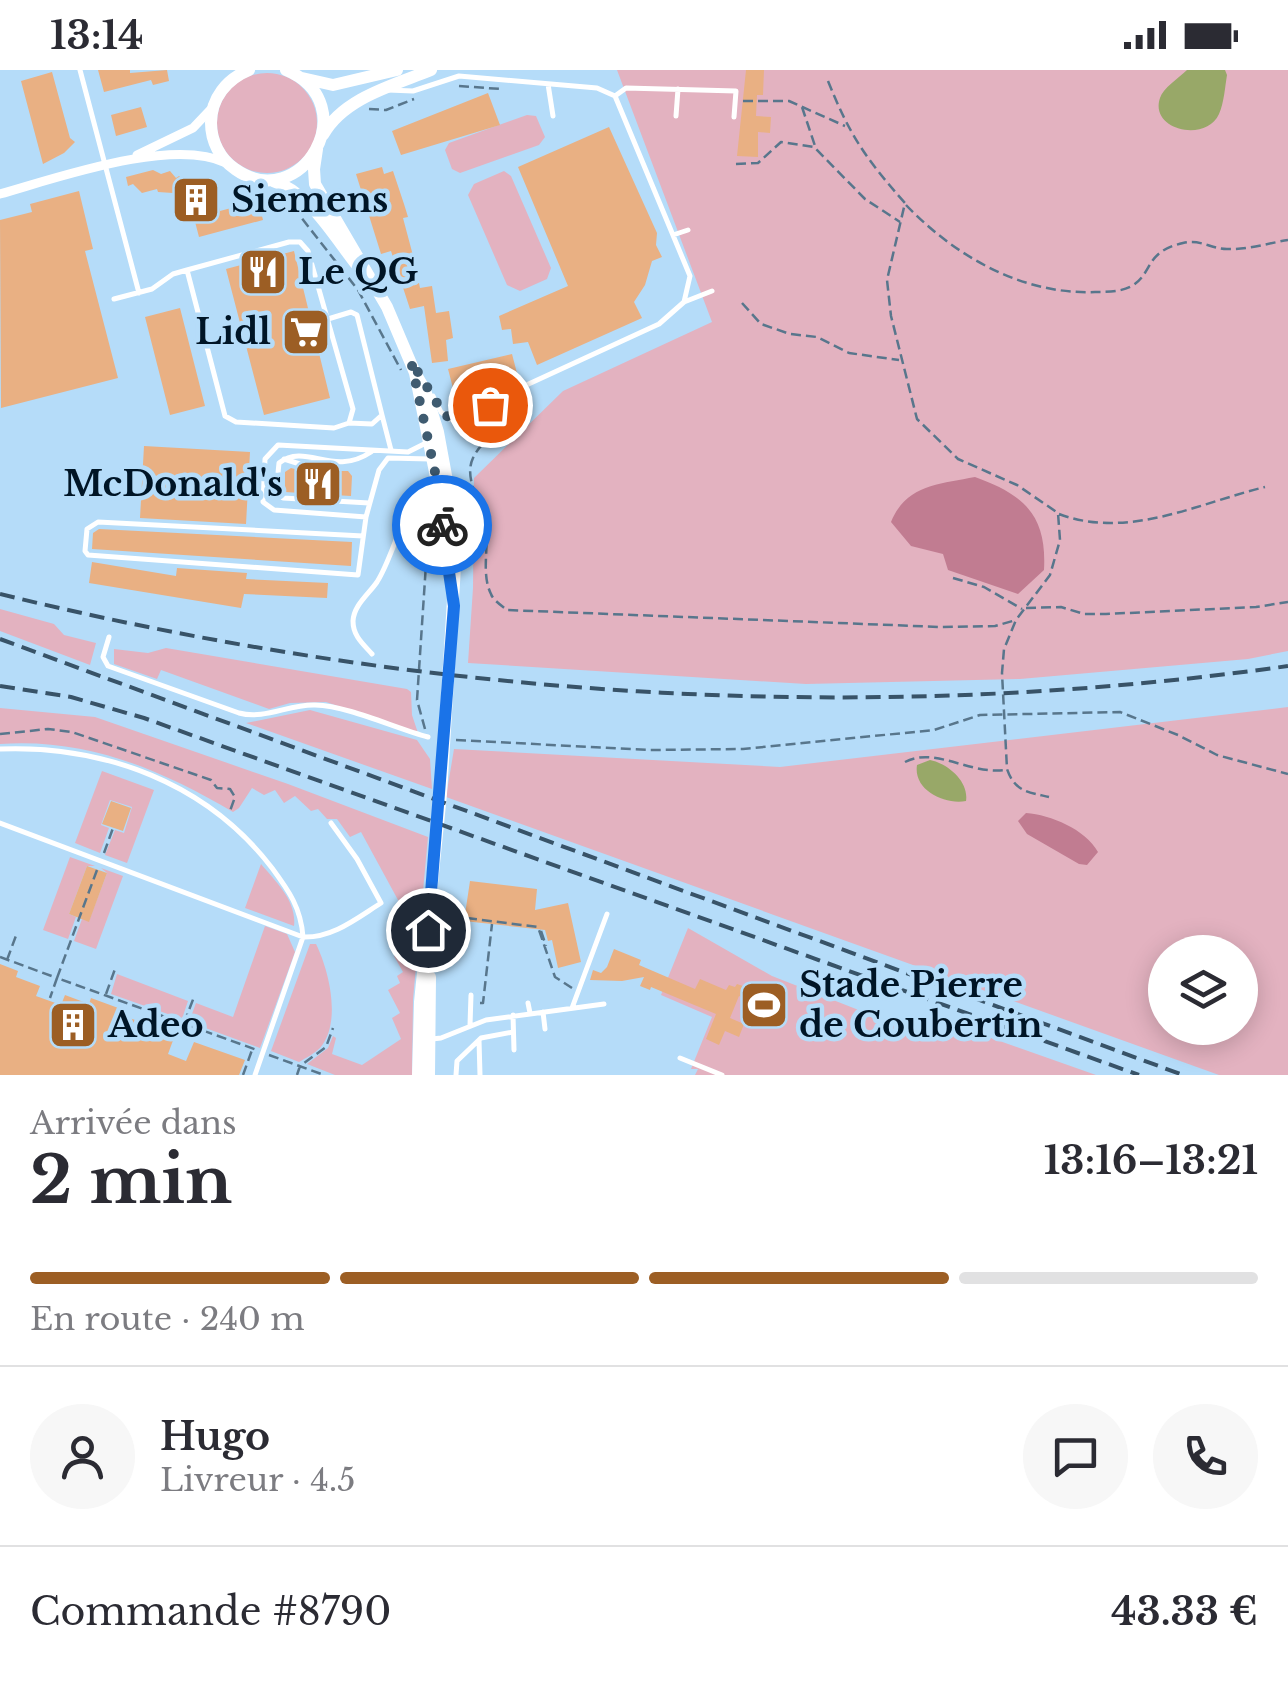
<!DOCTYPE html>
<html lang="fr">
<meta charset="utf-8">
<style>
body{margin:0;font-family:"Libre Baskerville",serif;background:#f7f7f7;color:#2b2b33;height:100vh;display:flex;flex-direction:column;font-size:38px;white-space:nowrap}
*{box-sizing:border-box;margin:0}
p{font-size:32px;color:#7c7c81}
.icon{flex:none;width:55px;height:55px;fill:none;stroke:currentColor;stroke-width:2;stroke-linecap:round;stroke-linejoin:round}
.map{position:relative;height:1005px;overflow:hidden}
.panel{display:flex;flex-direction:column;background:#fff;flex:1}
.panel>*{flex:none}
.tools{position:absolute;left:1148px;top:865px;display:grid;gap:20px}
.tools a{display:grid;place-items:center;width:110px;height:110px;border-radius:50%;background:#fff;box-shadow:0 5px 25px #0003;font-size:50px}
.pin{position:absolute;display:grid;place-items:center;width:85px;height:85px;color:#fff;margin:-42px;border:5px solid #fff;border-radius:50%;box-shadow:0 2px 10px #0007}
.courier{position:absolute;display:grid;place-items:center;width:100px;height:100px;margin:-50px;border:8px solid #1a73e8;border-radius:50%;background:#fff;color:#222;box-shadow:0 2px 12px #0007}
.head em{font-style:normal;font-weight:800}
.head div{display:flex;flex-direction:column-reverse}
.head{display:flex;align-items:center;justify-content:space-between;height:170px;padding:0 30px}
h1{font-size:65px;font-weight:800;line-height:75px}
.bar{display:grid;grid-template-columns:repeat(4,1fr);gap:15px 10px;align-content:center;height:120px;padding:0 30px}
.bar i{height:12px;border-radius:8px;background:#e1e1e2}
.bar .current{background:#9c5e24}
.bar p{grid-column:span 4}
.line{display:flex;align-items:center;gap:25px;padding:0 30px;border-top:2px solid #e1e1e2}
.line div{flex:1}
.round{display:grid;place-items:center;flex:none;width:105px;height:105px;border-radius:52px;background:#f7f7f7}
.status{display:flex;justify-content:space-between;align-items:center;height:70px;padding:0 50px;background:#fff;direction:ltr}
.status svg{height:28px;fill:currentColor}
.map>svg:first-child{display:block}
.green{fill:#e3b2c0;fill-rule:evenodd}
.forest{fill:#c17c91}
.water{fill:#98a868}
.building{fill:#e9b083}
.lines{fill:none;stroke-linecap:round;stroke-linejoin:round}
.path{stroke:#58768c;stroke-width:2.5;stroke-dasharray:10 5;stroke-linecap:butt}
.service{stroke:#fff;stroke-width:5}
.minor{stroke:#fff;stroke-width:9}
.secondary{stroke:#fff;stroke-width:12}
.rail{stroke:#385368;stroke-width:4;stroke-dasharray:15 8;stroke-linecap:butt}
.done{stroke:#3f5b70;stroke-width:10;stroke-dasharray:0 18}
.route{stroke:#1a73e8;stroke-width:12}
.labels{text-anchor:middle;stroke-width:9;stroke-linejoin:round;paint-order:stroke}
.poi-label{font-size:35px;font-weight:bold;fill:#001526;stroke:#b5dcf9;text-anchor:start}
</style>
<div class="status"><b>13:14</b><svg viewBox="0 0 49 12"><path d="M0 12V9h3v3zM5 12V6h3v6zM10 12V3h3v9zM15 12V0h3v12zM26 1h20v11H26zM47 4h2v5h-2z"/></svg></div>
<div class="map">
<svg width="1288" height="1005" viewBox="0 0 1288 1005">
<rect width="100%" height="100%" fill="#b5dcf9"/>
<path class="green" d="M617,0H1288V581L1248,589L1020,609L806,614L468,593L473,518L474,408L563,321L712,252Z
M217 53a50 50 0 1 1 100 0a50 50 0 1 1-100 0Z
M527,45L536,46L545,67L539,75L460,103L452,99L445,80L449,73Z
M504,101L511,106L551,198L547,209L520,221L507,215L468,125L474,114Z
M0,539L54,554L64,565L96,573L90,595L0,561Z
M166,578L407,619L411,622L412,645L418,663L326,632L290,633L269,639L161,600L157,609L114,594V579L148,583Z
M1288,637V1005H1219L446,727L454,679L780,697ZM1165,882H1240V958H1165Z
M0,638L95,647L288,714L428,767L413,929L412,1005H335L307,994L328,978L333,966L336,968L332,984L362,995L401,969L392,948L400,943L388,920L400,913L397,906L403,902L394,886L397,883L393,877L401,872L393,847L404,841L361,762L350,767L337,749H327L318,739L311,741L295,726L284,733L275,720L264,725L252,718L239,738L233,742C160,699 87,668 0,674Z
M310,640L417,670L430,689L432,719L246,653Z
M102,701L154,720L127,793L105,785L115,760L124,763L132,737L110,730L101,755L109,758L100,783L75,773Z
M70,787L95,796H87L69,844L76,847L68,869L43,860Z
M261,794C276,812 297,831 294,856L245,838Z
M101,798L123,806L96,879L74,871L82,849L89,851L107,803Z
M265,856L287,864L295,882L260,978L189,952L196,933L233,947Z
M688,858L772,906L935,970L949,953L1096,1005H695L698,999H691L712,947L661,925Z
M310,874H316C329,900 342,953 320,978C315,983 306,988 299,992L271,981Z
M117,904L188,931L182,949L111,924Z"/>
<path class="forest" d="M975,407C1025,425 1047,446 1044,500L1018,524L948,500L943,484L911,476L891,452C906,415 939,414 975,407Z
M1026,743C1051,745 1085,759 1098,782L1087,795L1079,794L1027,764L1018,751Z"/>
<path class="water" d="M1187,0H1225L1227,5C1225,17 1224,33 1219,44C1206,73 1149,60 1160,28C1163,18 1179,8 1187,0Z
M930,690C949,694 969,712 966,731C944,735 913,720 917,695Z"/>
<path class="building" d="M98,0H130V3L167,0L169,11L153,15L151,10L104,22Z
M746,0H764L763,25H757L756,46L771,47L770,63L758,62V87L737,86Z
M52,2L70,68L75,72L64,83L43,94L21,11Z
M488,23L500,55L401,85L392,61Z
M141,37L147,57L116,66L111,45Z
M609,57L657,163L656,175L662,187L652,191L645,215L634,232L642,248L537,295L528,272L513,274L511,259L502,260L499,246L568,216L518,97Z
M382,97L384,104L393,101L404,134L408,147L403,148L415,193L411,194L415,214L419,213L420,218L432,216L436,243L449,241L453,268L446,270L448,291L432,293L424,236L410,239L391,181L381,184L356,104Z
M153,100L161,104L170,101L176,108L179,106L199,124L210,121L213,134L218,133L220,141L246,134L255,143L261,142L263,150L199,167L193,144L173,123L158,122L157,119L142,123L133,114L128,116L126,107Z
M79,121L93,179L85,181L118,308L1,338L0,150L32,142L30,134Z
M294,181L330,328L264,345L226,199Z
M180,238L205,336L170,345L145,247Z
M512,284L518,307L454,322L448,299Z
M144,376L250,382L246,454L140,448Z
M291,398L302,401H348L352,406L351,426L285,422V402Z
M99,459L352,472L351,496L92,479L93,463Z
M92,492L176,506L177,498L247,503L246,509L328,513L327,528L244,524L241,538L89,513Z
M111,731L131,738L123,761L102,754Z
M87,796L107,803L89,852L69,844Z
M470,811L537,819L535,840L568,833L581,892L558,898L552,870L548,871L545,860L464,851Z
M614,879L641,890L639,895L695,919L700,909L726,920L729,915L735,917L737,914L758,921L753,932L739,926L730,948L744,954L739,967L725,961L719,975L706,969L716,944L651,917L650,920L640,916L644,907L622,911L590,910L593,900L601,903L607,897Z
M0,894L18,901L16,907L40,916L36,926L61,935L65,925L89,934L91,928L121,939L119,944L175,965L168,984L186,991L194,972L245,990L239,1005H0Z"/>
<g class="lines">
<path class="path" d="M828,11C850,66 866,89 905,133L887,210L891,246L917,349L958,389L1017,415L1058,443L1060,470L1050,505L1016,550L1004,579L1002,603L1007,699C1015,722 1028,722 1049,727
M459,16L501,19
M743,31H789L845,56
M802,37L815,76
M369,39L386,40L414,29
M736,94L758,93L781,72L814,77L865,129L900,152
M906,135C955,186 1022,225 1095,222C1107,222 1121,222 1132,216C1154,202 1144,182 1183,173C1201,169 1211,179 1227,179C1247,180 1269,173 1288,170
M293,137L358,220L401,300
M742,233L761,254L790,264L817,267L849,283L899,290
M519,329C509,366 485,362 473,388C463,409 482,434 486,455C489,477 481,504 491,524C493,530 502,536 507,540L941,557L995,556L1016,550
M1059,444C1128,470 1199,433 1265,417
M953,508L984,517L1022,539
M1026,538L1061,537L1084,544H1106L1256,537L1288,532
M425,659L417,630L429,449
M0,664L48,659L72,662L211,710L217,718L230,719L235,727L230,741
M456,670L650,680L743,679L934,660L980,645L1120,642L1178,665L1217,685L1288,704
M905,692C935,676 969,705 1006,700
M104,783L113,758
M97,800L57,908L257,980
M467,848L538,857L555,907L572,918
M541,861L546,876
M0,887L57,908L50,928
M7,890L17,863
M106,924L115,899
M480,933H483L492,854
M184,953L194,927
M269,985L324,1005
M243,1005L252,980
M297,1005L300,996L326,977L333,958"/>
<path class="service" d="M80,0L139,223
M548,14L553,46
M388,20L413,21L459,6L597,18L615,26L690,206L684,232L659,254L509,323L475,346L467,349H450L441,342L433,326
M615,26L626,18L736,21L734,47
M676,46L678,19
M673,165L688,160
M114,229L152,219L173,204L187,200L289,172H300L308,181L353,339L349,353L334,358L236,352L225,346L187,200
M684,232L712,221
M328,249L351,242L357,245L382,345L372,354L349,353
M382,345L391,380
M428,372L408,382L278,375L265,389L263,432L274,440L366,447L379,400L388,388L430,389
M284,389L303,395L314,392
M369,433L283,428L276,423L279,393C307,372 332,408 371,382
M363,466L98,452L87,459L85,481L88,485L358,505L366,447
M109,567L103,587L108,596L239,643C265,650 289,634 315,635C349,636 394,658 428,667
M372,584C363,574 353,566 353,551C354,535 368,525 377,512C395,484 401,436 431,418L437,419
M0,679C105,675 207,713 272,798C289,821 301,838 303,867L255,1005
M0,753L303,867C333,868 357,848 381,833L357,789L331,753
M528,933L530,943
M572,938L607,844
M543,942L545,959
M513,945L514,980
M470,955L471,925
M432,969L441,968L486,950L604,934
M479,970L480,1005
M680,988L722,1005
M456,1005L457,991L481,968L513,962"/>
<path class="minor" d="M137,85L193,58L212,38
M0,124C57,108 172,67 226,93"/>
<path class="secondary" d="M249,0C227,9 211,28 211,53C211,71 220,89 235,99C301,146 367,34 286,0
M302,8L333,15L397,0
M323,65C343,28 394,15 431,0
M317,79L314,99L315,114L387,237L415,303L435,402L450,502
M273,111C309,122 334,166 356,194
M415,303L425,320L438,362L450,427L455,497L441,724L420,932L418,1005
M429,1005L430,907"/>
<path class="rail" d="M0,524C421,627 858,657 1288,596
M0,569L1183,1005
M0,616L71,627L144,648L1139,1005"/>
</g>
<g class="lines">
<path class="done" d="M442,455L435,402L411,291L445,346L466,349L490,335"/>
<path class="route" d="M428,860L454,536L442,455"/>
</g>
<defs>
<g id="building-square" transform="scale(2.5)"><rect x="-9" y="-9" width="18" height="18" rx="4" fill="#9c5e24" stroke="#b5dcf9"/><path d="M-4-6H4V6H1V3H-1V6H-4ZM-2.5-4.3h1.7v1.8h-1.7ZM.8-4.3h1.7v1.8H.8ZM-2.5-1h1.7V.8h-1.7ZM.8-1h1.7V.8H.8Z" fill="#fff"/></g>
<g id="restaurant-square" transform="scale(2.5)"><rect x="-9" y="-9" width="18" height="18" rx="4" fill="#9c5e24" stroke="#b5dcf9"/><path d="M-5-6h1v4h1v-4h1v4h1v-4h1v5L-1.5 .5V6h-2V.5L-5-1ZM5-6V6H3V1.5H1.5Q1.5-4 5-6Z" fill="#fff"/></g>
<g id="supermarket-square" transform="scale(2.5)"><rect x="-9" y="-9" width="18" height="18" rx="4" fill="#9c5e24" stroke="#b5dcf9"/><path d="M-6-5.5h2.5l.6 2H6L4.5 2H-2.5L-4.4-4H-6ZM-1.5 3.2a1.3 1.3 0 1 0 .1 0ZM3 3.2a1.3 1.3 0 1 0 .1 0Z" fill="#fff"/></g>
<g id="stadium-square" transform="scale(2.5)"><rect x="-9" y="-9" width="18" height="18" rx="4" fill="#9c5e24" stroke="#b5dcf9"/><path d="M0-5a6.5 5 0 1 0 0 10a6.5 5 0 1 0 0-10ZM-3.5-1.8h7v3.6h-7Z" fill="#fff"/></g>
</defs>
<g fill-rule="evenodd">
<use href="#building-square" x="196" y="130"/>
<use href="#restaurant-square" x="263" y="202"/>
<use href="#supermarket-square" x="306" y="262"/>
<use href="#restaurant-square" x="318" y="414"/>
<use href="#stadium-square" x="764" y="935"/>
<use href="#building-square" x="73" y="955"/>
</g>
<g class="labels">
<g class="poi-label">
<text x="231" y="142">Siemens</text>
<text x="298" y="214">Le QG</text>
<text x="271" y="274" text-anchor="end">Lidl</text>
<text x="283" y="426" text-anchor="end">McDonald's</text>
<text x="799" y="927">Stade Pierre<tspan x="799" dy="40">de Coubertin</tspan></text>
<text x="108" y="967">Adeo</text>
</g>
</g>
</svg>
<div class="tools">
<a><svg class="icon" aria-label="layers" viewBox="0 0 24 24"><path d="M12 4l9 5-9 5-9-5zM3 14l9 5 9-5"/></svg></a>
</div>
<div class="pin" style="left:490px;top:335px;background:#ea580c"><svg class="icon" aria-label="bag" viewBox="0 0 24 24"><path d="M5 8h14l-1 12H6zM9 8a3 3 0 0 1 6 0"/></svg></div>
<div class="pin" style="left:428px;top:860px;background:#1f2937"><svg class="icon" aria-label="home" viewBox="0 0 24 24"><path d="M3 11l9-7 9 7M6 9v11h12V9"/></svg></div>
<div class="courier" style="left:442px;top:455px"><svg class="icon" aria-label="bike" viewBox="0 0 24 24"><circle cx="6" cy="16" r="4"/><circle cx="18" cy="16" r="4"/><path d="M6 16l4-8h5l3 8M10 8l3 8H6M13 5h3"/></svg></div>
</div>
<section class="panel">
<div class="head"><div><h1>2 min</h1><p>Arrivée dans</p></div><em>13:16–13:21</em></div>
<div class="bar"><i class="current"></i><i class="current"></i><i class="current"></i><i></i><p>En route · 240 m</p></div>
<div class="line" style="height:180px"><a class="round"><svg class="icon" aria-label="person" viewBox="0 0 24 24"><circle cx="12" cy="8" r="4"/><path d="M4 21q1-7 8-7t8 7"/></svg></a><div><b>Hugo</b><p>Livreur · 4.5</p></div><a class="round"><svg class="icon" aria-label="chat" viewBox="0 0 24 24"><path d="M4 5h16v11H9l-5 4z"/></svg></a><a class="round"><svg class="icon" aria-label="phone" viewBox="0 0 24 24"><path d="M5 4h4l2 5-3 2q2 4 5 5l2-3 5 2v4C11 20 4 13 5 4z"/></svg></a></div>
<div class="line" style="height:130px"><div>Commande #8790</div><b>43.33 €</b></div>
</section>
